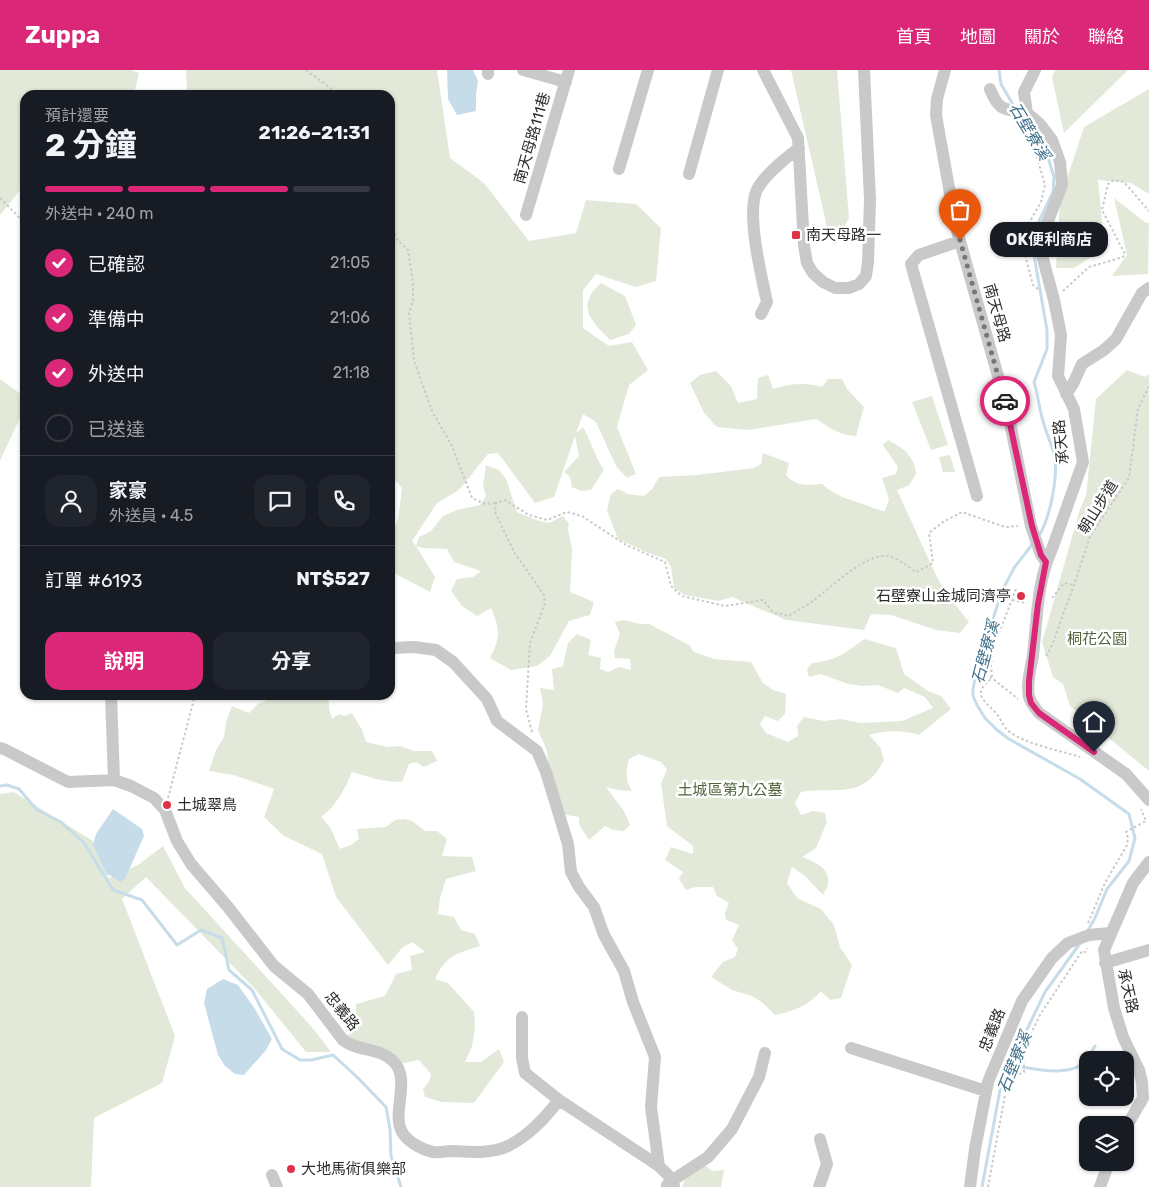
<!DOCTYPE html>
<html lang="zh-TW">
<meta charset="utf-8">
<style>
body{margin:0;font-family:Rubik,"Noto Sans TC",sans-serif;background:#20242c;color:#f1f3f6;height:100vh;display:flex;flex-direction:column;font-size:19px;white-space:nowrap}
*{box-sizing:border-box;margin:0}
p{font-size:16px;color:#9ea1a6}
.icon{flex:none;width:28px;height:28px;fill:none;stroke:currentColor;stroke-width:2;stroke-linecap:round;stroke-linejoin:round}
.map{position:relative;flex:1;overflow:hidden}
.sheet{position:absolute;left:20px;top:20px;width:375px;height:610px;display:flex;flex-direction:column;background:#171b24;border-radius:15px;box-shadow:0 1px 4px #0004}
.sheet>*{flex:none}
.tools{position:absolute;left:1079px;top:981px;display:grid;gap:10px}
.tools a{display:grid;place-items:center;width:55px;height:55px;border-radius:10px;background:#171b24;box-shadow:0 1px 4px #0004;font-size:25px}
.pin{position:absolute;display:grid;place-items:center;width:42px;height:42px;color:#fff;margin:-51px -21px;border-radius:50% 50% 50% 0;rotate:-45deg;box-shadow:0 0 5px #0007}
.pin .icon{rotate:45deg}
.courier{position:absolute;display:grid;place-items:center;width:50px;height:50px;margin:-25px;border:4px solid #db2777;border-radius:50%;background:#fff;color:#222;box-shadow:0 1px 6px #0007}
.bubble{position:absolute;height:35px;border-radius:15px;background:#171b24;box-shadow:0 1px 4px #0004;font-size:16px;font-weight:700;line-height:35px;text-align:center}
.headline em{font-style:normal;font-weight:700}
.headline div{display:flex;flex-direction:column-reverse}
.headline{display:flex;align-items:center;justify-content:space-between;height:85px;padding:0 25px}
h1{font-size:32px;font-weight:700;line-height:38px}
.bar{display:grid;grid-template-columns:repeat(4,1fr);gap:8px 5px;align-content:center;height:60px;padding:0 25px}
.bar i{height:6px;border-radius:4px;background:#363941}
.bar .current{background:#db2777}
.bar p{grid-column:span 4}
.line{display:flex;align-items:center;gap:12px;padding:0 25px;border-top:1px solid #363941}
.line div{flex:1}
.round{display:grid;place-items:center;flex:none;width:52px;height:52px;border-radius:15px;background:#20242c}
ol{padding:0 25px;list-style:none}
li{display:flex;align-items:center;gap:15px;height:55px}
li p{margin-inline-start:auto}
li .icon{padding:5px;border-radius:50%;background:#db2777;color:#fff;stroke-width:4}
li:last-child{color:#9ea1a6}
li i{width:28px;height:28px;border:2px solid #363941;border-radius:50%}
.button{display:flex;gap:10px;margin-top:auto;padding:10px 25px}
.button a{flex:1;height:58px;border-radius:15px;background:#db2777;color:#fff;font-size:20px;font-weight:700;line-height:58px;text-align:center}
.button a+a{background:#20242c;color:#f1f3f6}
header{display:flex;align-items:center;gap:30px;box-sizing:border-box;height:70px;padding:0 25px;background:#db2777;color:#fff}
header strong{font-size:24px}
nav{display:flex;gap:28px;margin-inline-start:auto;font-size:18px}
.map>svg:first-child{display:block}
.green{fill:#e3e9d9}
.water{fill:#c6dde9}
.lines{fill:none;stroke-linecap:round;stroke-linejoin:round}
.stream{stroke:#c6dde9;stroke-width:3}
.path{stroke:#c9c9c9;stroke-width:2;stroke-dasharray:2.5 2.5;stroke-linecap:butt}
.minor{stroke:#c9c9c9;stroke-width:12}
.done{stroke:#767676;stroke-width:5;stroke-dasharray:0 9}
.route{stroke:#db2777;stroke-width:6}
.poi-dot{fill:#de3247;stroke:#fff;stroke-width:2}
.labels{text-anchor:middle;stroke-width:5;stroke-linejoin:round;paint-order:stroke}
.street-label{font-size:15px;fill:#2c2c2c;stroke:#fff}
.poi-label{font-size:15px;fill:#2c2c2c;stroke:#fff;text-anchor:start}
.park-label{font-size:15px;fill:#51653b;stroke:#fff}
.water-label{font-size:16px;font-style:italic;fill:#3d708a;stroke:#fff}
</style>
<header>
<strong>Zuppa</strong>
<nav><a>首頁</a><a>地圖</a><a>關於</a><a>聯絡</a></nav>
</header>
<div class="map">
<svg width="1149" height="1117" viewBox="0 0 1149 1117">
<rect width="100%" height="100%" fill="#fff"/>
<path class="green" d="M0,0H131L139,3L134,25H25V114L0,145Z
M186,0H437L450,88L484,113L529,171L576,163L586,130L636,134L661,158L656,211L636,217L596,204L583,220V258L609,276L632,272L648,300L629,315L617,357L636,404L627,408L616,396L596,352L583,344L576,363L583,357C591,371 595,387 604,400L591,420L581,421L572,417L570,407L564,402L579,386L575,366L554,427L535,433L498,383L488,384L459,420L437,433L412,471L416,476L419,467L431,461L443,446L457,440L480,435L486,426L483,416L486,395L499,400L506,409L517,442L539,451L549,453L563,446L569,454L568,459L572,479L570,522L594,532L590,545L569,551L550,586L537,596L511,600L490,588C501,567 500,559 491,538L477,546L462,536L451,521L457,509L473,507L481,501L454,492L447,479L423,478L416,476L435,507L430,522L394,503L390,494V465L398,450L402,418L390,404V25H187Z
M791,0H837L849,148L835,176L827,157Z
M1055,0H1128L1064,63L1052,7Z
M1149,19V124L1131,113L1098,110L1104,172L1098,183L1074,198H1056L1060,130L1084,57Z
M1114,128L1146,153H1149L1148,204L1112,206L1127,185Z
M601,213L625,226L636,255L629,264L610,270C591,251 575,236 601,213Z
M1127,300L1145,307L1149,304V701L1070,636L1063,614L1053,607L1042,572L1080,439L1086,426L1096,329Z
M716,301L731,316L738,333L757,329L758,308L768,305L773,319C791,314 803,312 822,317L828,309H842L847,319L864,337L856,366C840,366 829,357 816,349L748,360L717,357L704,343L690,313L700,305Z
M0,309L25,327V337L0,391Z
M932,326L948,375L931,380L912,332Z
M888,370C903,378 915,386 916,404L909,415L897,420L935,503L945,522L969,552L960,563L936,560L891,545L871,544L864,560L786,550L732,527L718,531L685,525L674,518L671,497L666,489L646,482L618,469L607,440L611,424L618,419L628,424L644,426L652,419L659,407L697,405L754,398L761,394L763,383L789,393L786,405C796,417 808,415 822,414C839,428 846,428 866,435C873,438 877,440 885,441L889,429L882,408L896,404L898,397L883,375Z
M950,385L955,402H943L939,387Z
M624,550L640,554H649L689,575L694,582L714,589L751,592L763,613L773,620L786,624L785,644L778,651L765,646L760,654L766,663L788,672L798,666L797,656L804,647L824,651L841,649L860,653L902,651L933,638L925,627L904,618L898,623L878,615L863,616L848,614L821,604L809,607L807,599L812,593C838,590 844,584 864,569L896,578L904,604L928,621L941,626L951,639L919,665C902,660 886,660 869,665L880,677L884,690C863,731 837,716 801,722L795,733L801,745L813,741L825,743L827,752L816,778L802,787C813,791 831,798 828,814C828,817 824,822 823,825L805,806L792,797L787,813L797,828L821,839L834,855L840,877L852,895L841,928L830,930L821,921C808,936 794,941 775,945L763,933L752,926L732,920L711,907L723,892L735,887L738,879L732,870L739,855L726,850L725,843L729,833L717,826L713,817H695L686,820L679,809L683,802L665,790L671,777L693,784V776L667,756L661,714L667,699L661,692L639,684L629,689C626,701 625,710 632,721L618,720L606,717L624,741L630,755L624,761L613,760L605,756L589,770L579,754V747L562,744L550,706L547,681L538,660L543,634L540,618L554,620L552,599L563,596L568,573L577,564L591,570L588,585L601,588L600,599L608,602L619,597L631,600L630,589L615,588L614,581L620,564L615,552Z
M269,625H320L321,627L329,631V639L332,649L339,644L345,646L352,643L362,660L366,672L388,677L400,676L414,681H432L437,691L424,697L416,692L409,694L402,712C383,712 369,707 352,702C345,719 336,736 321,747L330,757L340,779L351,775L359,769L357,759L386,757L395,750L404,749L412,751L425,761H437L447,769L442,786L472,787L476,801L446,809L440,828L438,844L454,847L461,860L475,864L480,876C456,884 447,884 435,909L448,913L474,942L475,959L472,976L465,992H481L499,979L504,992L474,1033L442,1032L425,1027L423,1019L429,1012L431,1004L419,990L398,994L343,968L355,960L356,934L385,926L396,904L412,900L410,886L425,882L412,872L402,878L388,895L336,827L322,784L284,766L264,747L274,719L234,705L209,701L216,680L224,667L226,652L232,636L249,643L258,634L267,630Z
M14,722L93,771L109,808L138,795L163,776L185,818L311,956L331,982H306L255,919L146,807L122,829L175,966L162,1013L94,1048L91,1117H0V724Z
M699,1090L712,1101L724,1100L721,1117H682L688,1101Z"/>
<path class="water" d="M447,0H473L478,11L476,24V41L457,45L448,29Z
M113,739L142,759L144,766L125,809L120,812L106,803L93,775L96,764Z
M223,909L238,915L255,939L272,969L266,980L244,1005L235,1004L225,996L218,985L204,933L207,919Z"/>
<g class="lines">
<path class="stream" d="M999,0L1001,14L1015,38
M1020,45L1047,84L1054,107L1053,122L1031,168L1047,260V279L1034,312C1038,325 1039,338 1043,351C1046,362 1051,373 1054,384C1059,404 1050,450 1038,467
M1034,472L1014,498L1002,521L977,599L973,619V626L977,635L985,648L997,660L1009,669L1080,709L1129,744L1135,768L1129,791L1107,819L1095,848L1087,862
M0,716L7,715L19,719L37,740L61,752L84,773L113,820L142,830L177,875L201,860L222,868L229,900L252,920L282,979L300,990H311L333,985L358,1008L386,1037L390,1059L391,1086L401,1117
M1010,995C1032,998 1070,1009 1087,990C1090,986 1092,980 1095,976
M982,1117L1000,1020L1010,995L1045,922L1081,872"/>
<path class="path" d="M306,0L340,25
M1017,52L1035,80L1045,115L1041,132L1025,160L1023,166V177L1033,215L1038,219
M390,109C391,117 393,126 393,134C393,156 389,165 408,180L413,213V231L409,243L414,291L432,341L452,376L472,428L485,434L496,433
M0,128L18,146L25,157
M1063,221L1089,197L1123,187L1125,184L1102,140L1108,114L1114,110L1124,112L1149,141
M1016,519L994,576L991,595L992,608C974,623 980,627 994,641C1001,647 1002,657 1010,662C1028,675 1059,680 1080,687
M1052,528L1064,513L1074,515
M1012,530L1027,533
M1046,586L1052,575L1074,515L1090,466L1129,408L1138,339L1149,316
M977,599L987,604L1018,629
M532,662L526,639L530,573L545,533L544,525L514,482L495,442L496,433L505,430L529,445L547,450L567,442L582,446L626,475L665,492L671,516L682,526L725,536L763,530L773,542L788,546C797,541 806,536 814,530C832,517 863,485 886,486C896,486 908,497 916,502L933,493L929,463L943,452L962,442L1005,457L1018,456
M168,728L195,625
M1088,853L1105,813L1127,775L1128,768L1126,762L1146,751L1141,739
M988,1117L1005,1025L1012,1008L1024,1002V992L1018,990L1040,945L1082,881L1085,882L1087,878"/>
<path class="minor" d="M523,0L566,12
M763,0L798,68L804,175L807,193L813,203L823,212L835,218H849L859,214L866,206L868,192L870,130L864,0
M945,0L937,29L936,45L956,157L1007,338L1031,456L1041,485L1046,492
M1035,0L1024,22L1027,43L1039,53L1052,70L1060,92L1062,115L1039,174L1054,230L1061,265L1058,306L1074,339L1083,392L1052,479C1037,511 1037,550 1033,585C1031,598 1026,613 1029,627C1031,633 1035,638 1039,643L1126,704L1149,730
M488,4V0
M990,19C999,42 1005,39 1027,43
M619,99L648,0
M689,104L718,0
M526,145L569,0
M960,171L919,185L911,194L977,426
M761,244L767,232C761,205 747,146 756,122C761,108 787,87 799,78
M1066,324L1073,314L1082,294L1104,280L1116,269L1142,223L1149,218
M390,575L393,578L414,577L436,580L453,592L487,629L497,651L537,681L546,702L568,774L571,802L579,817L594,837L604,865L624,901L633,932L655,987L651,1037L659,1096
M111,625L114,710
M0,678L4,679L68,712L114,710L131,716L154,728L165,740L177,771L191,794L228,837L274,896L308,924L343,970C358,982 380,977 394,992C412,1011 389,1046 404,1065C410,1073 423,1080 433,1082C439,1083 446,1081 452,1081C471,1082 491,1084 508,1076C529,1066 545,1048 559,1030L659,1096L673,1110L674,1117
M1105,893L1149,880
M522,947V988L525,1003L559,1030
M851,978L986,1021
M1125,1059L1143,1028L1142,1012L1139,1000L1123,967L1114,938L1104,880L1133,813L1149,792
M272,1105L277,1117
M667,1115L673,1110L708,1087L732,1059L759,1007L765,983
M819,1117L827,1094L820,1069
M970,1117L975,1079L988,1012L1022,931L1052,888L1068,873L1089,865L1110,863
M1100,1117L1109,1092"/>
</g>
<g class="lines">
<path class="done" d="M960,170L1005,331"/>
<path class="route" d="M1005,331L1032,456L1041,485L1046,492L1038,534L1029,611V625L1031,633L1039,643L1094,682"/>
</g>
<g class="poi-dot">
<rect x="791" y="160" width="10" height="10" rx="2.5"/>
<circle cx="1021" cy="526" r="5"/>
<circle cx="167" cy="735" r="5"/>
<circle cx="291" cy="1099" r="5"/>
</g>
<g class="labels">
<g class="street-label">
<text transform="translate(532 68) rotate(-74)" y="5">南天母路111巷</text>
<text transform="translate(997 243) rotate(74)" y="5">南天母路</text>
<text transform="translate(1061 372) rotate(-96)" y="5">承天路</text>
<text transform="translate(1098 437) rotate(-58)" y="5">朝山步道</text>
<text transform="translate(1128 921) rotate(77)" y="5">承天路</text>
<text transform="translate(342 941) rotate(51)" y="5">忠義路</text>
<text transform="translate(992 960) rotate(-68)" y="5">忠義路</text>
</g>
<g class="poi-label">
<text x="806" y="170">南天母路一</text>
<text x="1011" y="531" text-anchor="end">石壁寮山金城同濟亭</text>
<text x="177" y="740">土城翠鳥</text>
<text x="301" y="1104">大地馬術俱樂部</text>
</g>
<g class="park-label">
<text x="1097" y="574">桐花公園</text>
<text x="730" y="725">土城區第九公墓</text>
</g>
<g class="water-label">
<text transform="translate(1030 61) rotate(59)" y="6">石壁寮溪</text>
<text transform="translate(985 582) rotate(-75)" y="6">石壁寮溪</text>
<text transform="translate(1014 992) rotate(-68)" y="6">石壁寮溪</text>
</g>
</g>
</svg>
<div class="tools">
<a><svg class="icon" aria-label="locate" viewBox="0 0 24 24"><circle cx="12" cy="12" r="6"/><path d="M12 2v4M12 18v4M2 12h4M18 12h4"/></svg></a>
<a><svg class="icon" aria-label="layers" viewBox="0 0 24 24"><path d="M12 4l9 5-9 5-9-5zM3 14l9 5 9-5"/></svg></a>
</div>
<div class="pin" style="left:960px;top:170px;background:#ea580c"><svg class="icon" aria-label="bag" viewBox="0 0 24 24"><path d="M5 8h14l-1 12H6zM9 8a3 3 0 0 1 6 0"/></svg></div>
<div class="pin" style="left:1094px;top:682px;background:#1f2937"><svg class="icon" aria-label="home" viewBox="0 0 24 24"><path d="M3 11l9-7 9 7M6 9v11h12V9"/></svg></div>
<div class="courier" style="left:1005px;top:331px"><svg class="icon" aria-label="car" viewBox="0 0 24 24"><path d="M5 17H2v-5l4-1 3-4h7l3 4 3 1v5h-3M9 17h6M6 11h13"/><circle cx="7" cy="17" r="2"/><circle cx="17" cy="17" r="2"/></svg></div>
<div class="bubble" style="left:990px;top:152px;width:118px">OK便利商店</div>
<section class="sheet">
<div class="headline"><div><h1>2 分鐘</h1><p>預計還要</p></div><em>21:26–21:31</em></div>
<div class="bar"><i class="current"></i><i class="current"></i><i class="current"></i><i></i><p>外送中 · 240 m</p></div>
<ol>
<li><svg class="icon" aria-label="check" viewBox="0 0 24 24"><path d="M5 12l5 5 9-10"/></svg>已確認<p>21:05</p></li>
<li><svg class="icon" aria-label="check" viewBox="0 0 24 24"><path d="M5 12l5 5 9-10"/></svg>準備中<p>21:06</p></li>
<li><svg class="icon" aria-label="check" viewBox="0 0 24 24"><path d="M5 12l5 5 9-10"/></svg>外送中<p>21:18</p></li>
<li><i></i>已送達</li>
</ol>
<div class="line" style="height:90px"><a class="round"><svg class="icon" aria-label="person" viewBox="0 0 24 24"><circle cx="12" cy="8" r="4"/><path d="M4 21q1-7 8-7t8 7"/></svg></a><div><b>家豪</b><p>外送員 · 4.5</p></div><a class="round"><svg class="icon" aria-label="chat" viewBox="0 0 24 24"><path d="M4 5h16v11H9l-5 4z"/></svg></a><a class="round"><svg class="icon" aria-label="phone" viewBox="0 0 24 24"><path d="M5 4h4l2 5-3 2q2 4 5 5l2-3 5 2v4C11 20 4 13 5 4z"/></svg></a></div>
<div class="line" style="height:65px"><div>訂單 #6193</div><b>NT$527</b></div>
<div class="button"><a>說明</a><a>分享</a></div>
</section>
</div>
